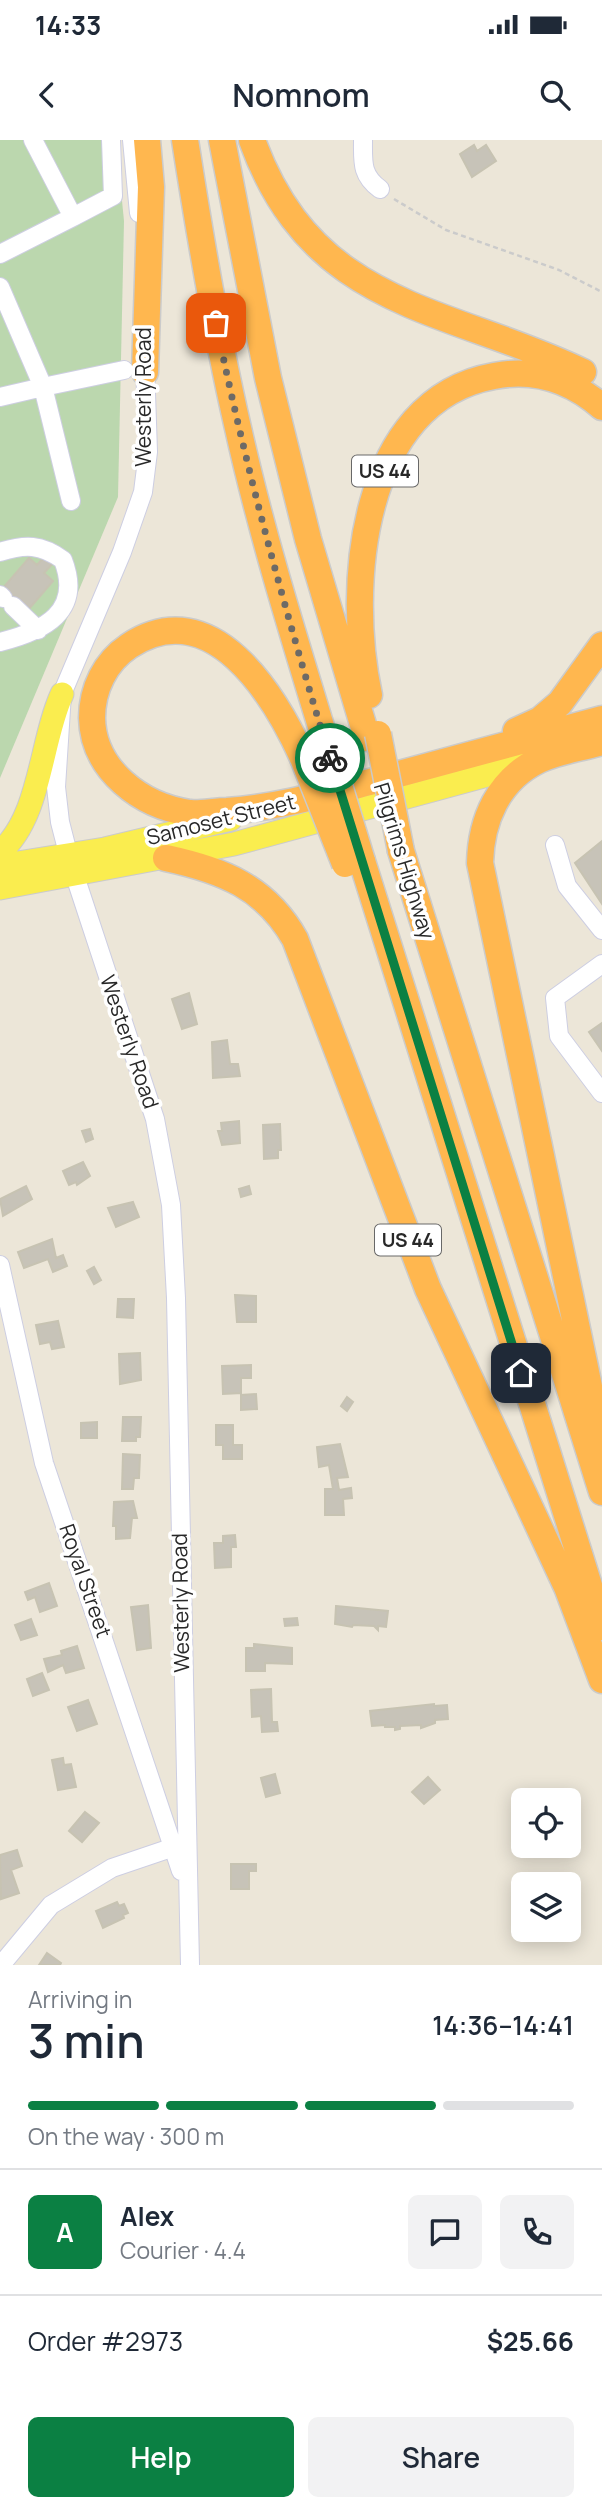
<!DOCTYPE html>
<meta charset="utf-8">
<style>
body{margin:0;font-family:Manrope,sans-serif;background:#f2f2f3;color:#1f2937;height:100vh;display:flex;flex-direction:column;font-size:26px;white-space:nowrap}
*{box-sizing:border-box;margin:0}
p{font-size:23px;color:#747a83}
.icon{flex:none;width:38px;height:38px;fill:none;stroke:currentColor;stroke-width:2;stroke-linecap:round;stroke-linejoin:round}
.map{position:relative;height:1825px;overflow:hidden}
.panel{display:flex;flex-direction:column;background:#fff;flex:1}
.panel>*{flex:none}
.buttons{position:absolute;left:511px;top:1648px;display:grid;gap:14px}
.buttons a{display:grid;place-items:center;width:70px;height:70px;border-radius:10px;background:#fff;box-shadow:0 4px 18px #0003;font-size:35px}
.pin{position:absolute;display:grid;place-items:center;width:60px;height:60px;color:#fff;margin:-30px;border-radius:14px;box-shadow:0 4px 10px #0006}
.courier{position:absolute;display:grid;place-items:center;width:70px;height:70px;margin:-35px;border:5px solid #0b8043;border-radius:50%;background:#fff;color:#222;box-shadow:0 2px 9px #0007}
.overview em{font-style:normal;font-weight:600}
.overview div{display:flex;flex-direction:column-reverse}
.overview{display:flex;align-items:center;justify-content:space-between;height:119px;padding:0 28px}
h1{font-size:46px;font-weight:600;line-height:52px}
.bar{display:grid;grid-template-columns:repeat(4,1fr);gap:10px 7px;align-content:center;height:84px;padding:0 28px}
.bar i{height:9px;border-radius:5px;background:#e0e1e3}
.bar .current{background:#0b8043}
.bar p{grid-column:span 4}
.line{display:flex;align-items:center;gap:18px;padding:0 28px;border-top:2px solid #e0e1e3}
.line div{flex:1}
.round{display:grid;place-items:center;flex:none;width:74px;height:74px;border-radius:10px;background:#f2f2f3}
.button{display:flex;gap:14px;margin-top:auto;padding:14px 28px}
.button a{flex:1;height:80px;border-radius:10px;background:#0b8043;color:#fff;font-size:28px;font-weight:600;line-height:80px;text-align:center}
.button a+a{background:#f2f2f3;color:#1f2937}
.status{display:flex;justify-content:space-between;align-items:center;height:49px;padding:0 35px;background:#fff;direction:ltr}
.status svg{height:19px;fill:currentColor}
header{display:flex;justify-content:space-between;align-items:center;height:91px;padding:0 28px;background:#fff;font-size:32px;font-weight:600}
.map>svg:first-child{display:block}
.cemetery{fill:#bbd7ae}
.building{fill:#c7c3b8;stroke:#c7c3b2;stroke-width:2}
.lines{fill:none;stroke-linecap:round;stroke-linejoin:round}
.minor-casing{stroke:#cdcee2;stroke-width:20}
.major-casing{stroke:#cbcbcb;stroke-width:25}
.highway-casing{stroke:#cbcbcb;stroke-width:29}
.path{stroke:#cbcbcb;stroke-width:2.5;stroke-dasharray:5 3.5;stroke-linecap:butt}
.minor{stroke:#fff;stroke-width:18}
.major{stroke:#faed4f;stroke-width:23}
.highway{stroke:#ffb74f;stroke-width:26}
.highway-bridge-casing{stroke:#cbcbcb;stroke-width:29;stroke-linecap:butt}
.highway-bridge{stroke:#ffb74f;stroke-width:26}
.done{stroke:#6d6a66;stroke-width:7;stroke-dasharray:0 12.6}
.route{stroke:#0b8043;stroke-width:9}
.labels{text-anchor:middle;stroke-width:7;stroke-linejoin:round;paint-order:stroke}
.shield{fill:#fff;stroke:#686868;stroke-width:2}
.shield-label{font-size:19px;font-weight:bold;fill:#282828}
.street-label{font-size:21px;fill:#282828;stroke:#fff}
</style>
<div class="status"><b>14:33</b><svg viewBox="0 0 49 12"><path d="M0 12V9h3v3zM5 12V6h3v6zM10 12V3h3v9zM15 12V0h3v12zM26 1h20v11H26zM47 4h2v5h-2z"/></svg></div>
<header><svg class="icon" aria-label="back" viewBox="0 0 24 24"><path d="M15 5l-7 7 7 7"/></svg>Nomnom<svg class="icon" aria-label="search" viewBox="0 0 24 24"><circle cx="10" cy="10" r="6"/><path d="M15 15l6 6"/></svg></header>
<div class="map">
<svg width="602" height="1825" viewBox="0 0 602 1825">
<rect width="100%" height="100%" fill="#ece6d8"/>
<path class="cemetery" d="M0,0H116L124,81L118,357L0,638Z"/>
<path class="building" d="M474,5L477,11L486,5L496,21L472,37L460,14Z
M46,415L54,422L44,433L53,441L28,470L9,471L0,463L3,448L29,418L37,425Z
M602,701V764L575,723Z
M189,853L197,884L182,889L172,859Z
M602,883V911L589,892Z
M227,900L230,924H238L240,936L213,938L212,902Z
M239,981L240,1003L222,1005L218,991H222L221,983Z
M280,984L281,1010H278V1018L264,1019L263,985Z
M90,989L93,999L86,1002L82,991Z
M83,1022L90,1036L77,1045L76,1042L69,1045L63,1031Z
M26,1046L32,1059L3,1076L0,1059Z
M249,1046L251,1054L241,1057L239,1049Z
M133,1062L139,1077L116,1087L108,1068Z
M52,1099L56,1118L63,1115L67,1126L53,1132L48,1119L24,1128L18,1112Z
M94,1127L101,1140L94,1144L87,1131Z
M235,1155L256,1156V1182H237Z
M118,1159H134L133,1178L117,1177Z
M58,1181L64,1207L52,1209L50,1202L40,1204L36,1185Z
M140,1213L141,1240L120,1244L119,1214Z
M251,1225V1238H241V1253L223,1254L222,1226Z
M256,1254L257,1269L241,1270V1255Z
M347,1257L353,1262L347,1271L341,1266Z
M123,1277H141L140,1297H136V1301H122Z
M97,1282V1298H81V1283Z
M216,1285H233V1305H242V1319H223V1305H216Z
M340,1304L348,1337L337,1338L339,1350L351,1348L352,1358L343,1359L344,1375H325V1349H333L329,1325L319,1327L317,1307Z
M123,1314L140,1315L139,1338H134L133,1349H122Z
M133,1361L137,1378H132L130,1398L116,1399V1386H113L114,1362Z
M235,1395L236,1407H231V1427L215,1428L214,1403H223V1396Z
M49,1443L57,1466L40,1472L35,1457L28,1460L25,1452Z
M148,1465L151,1508L137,1510L131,1467Z
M336,1466L388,1471L386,1487L378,1486V1490L374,1486L353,1485L352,1487L335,1484Z
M297,1478L298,1485L285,1486L284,1479Z
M31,1479L37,1495L21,1500L15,1485Z
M254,1504L292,1508V1524L265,1523V1531H246V1508H254Z
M77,1506L84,1528L66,1533L63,1525L48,1532L44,1519L62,1515L61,1511Z
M42,1533L49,1550L33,1556L27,1539Z
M271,1549L272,1582H277L278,1591L262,1592L261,1576L252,1577L251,1550Z
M88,1560L97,1584L77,1591L68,1567Z
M434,1564V1566L447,1565L448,1579L435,1580V1583L421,1588V1585L400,1586V1589L395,1590V1587H385V1585L372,1586L370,1571Z
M63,1618L64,1625L71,1624L76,1647L58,1650L52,1620Z
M275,1634L280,1653L266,1657L261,1638Z
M428,1637L440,1650L424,1664L412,1652Z
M85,1672L99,1683L82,1702L69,1691Z
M17,1710L22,1726L11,1730L19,1753L1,1759L0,1715Z
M231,1724H256V1731H249V1749H231Z
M117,1762L119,1766L124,1764L128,1773L123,1775L124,1778L103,1788L96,1771Z
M47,1813L61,1823L60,1825H39Z"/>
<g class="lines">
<g class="minor-casing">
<path id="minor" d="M33,0L73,77L113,56L111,0
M132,0L139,73
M363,0C363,22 361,35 380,49
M0,114L73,77
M0,147L43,247L0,257
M145,223L148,312L143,352L122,412L62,554L56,647L60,682L70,721L155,979L171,1065L176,1158L190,1825
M71,361L43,247L124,230
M0,412C25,404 41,404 63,420C83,472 44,491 0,502
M0,455L3,458
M13,466L38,490
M555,705L567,746L602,790
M602,824L555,858L559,896L602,953
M0,1125L44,1323L181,1731
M1,1825L51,1765L112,1728L174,1707"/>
</g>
<g class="major-casing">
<path id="major" d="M0,712C41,677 40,602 62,554
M0,726L105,709L231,679
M0,748L234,704L531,623"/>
</g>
<g class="highway-casing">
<path id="highway" d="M185,0C200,97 216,193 238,288C262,396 295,501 327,606
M222,0L268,238L308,399L367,598
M252,0C313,169 445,166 583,232
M145,232L151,47L147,0
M369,555C346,449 359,260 494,236C534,228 571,240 602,267
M516,591L540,580L560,563L602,505
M602,602C582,608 558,611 539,620C498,640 481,680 480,723L602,1309
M303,618C275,556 212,451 129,506C105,522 92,549 92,578C93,630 141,666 190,673C201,674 215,671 227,671C281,667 324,654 377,640C452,620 527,600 602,579
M401,711L602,1352
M166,718C222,730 266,747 295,799L428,1149L567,1447L602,1540
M362,721L602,1487"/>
</g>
<path class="path" d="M394,59L446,90L559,130L602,152"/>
<use href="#minor" class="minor"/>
<use href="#major" class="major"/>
<use href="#highway" class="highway"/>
<g class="highway-bridge-casing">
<path id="highway-bridge" d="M378,594L401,711
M327,606L362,721
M303,618L345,724"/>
</g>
<use href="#highway-bridge" class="highway-bridge"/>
</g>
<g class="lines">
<path class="done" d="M216,183C246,330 286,474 330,618"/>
<path class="route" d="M330,618L521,1233"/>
</g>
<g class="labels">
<g class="shield">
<rect x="352" y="315.5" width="66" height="31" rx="5"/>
<rect x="375" y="1084.5" width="66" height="31" rx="5"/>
</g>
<g class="shield-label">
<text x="385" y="338">US 44</text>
<text x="408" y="1107">US 44</text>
</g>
<g class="street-label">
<text transform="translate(144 257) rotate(-90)" y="7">Westerly Road</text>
<text transform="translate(221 680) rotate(-14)" y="7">Samoset Street</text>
<text transform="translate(404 721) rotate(73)" y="7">Pilgrims Highway</text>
<text transform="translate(129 902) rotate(71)" y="7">Westerly Road</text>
<text transform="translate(85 1441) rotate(71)" y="7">Royal Street</text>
<text transform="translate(181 1463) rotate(-91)" y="7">Westerly Road</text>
</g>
</g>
</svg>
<div class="buttons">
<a><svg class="icon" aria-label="locate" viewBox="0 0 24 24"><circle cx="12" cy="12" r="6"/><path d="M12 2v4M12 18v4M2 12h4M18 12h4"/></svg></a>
<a><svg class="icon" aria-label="layers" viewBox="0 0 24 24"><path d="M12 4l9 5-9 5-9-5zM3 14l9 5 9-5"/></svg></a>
</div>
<div class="pin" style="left:216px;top:183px;background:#ea580c"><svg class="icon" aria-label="bag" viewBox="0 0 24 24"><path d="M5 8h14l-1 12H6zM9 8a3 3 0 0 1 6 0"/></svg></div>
<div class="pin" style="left:521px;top:1233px;background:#1f2937"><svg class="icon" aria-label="home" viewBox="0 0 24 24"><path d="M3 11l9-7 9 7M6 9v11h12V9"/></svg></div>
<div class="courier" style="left:330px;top:618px"><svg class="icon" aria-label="bike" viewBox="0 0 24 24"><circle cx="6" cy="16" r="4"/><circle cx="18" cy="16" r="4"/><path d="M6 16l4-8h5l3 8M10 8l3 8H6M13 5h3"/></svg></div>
</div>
<section class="panel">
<div class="overview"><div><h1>3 min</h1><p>Arriving in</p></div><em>14:36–14:41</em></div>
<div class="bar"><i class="current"></i><i class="current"></i><i class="current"></i><i></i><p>On the way · 300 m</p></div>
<div class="line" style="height:126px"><b class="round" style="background:#0b8043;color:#fff">A</b><div><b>Alex</b><p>Courier · 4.4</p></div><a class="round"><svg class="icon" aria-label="chat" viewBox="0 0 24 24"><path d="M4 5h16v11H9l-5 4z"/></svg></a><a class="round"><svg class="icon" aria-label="phone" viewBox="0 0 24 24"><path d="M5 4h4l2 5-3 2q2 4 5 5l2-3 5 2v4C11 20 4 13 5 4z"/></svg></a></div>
<div class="line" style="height:91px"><div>Order #2973</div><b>$25.66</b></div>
<div class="button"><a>Help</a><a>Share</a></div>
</section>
